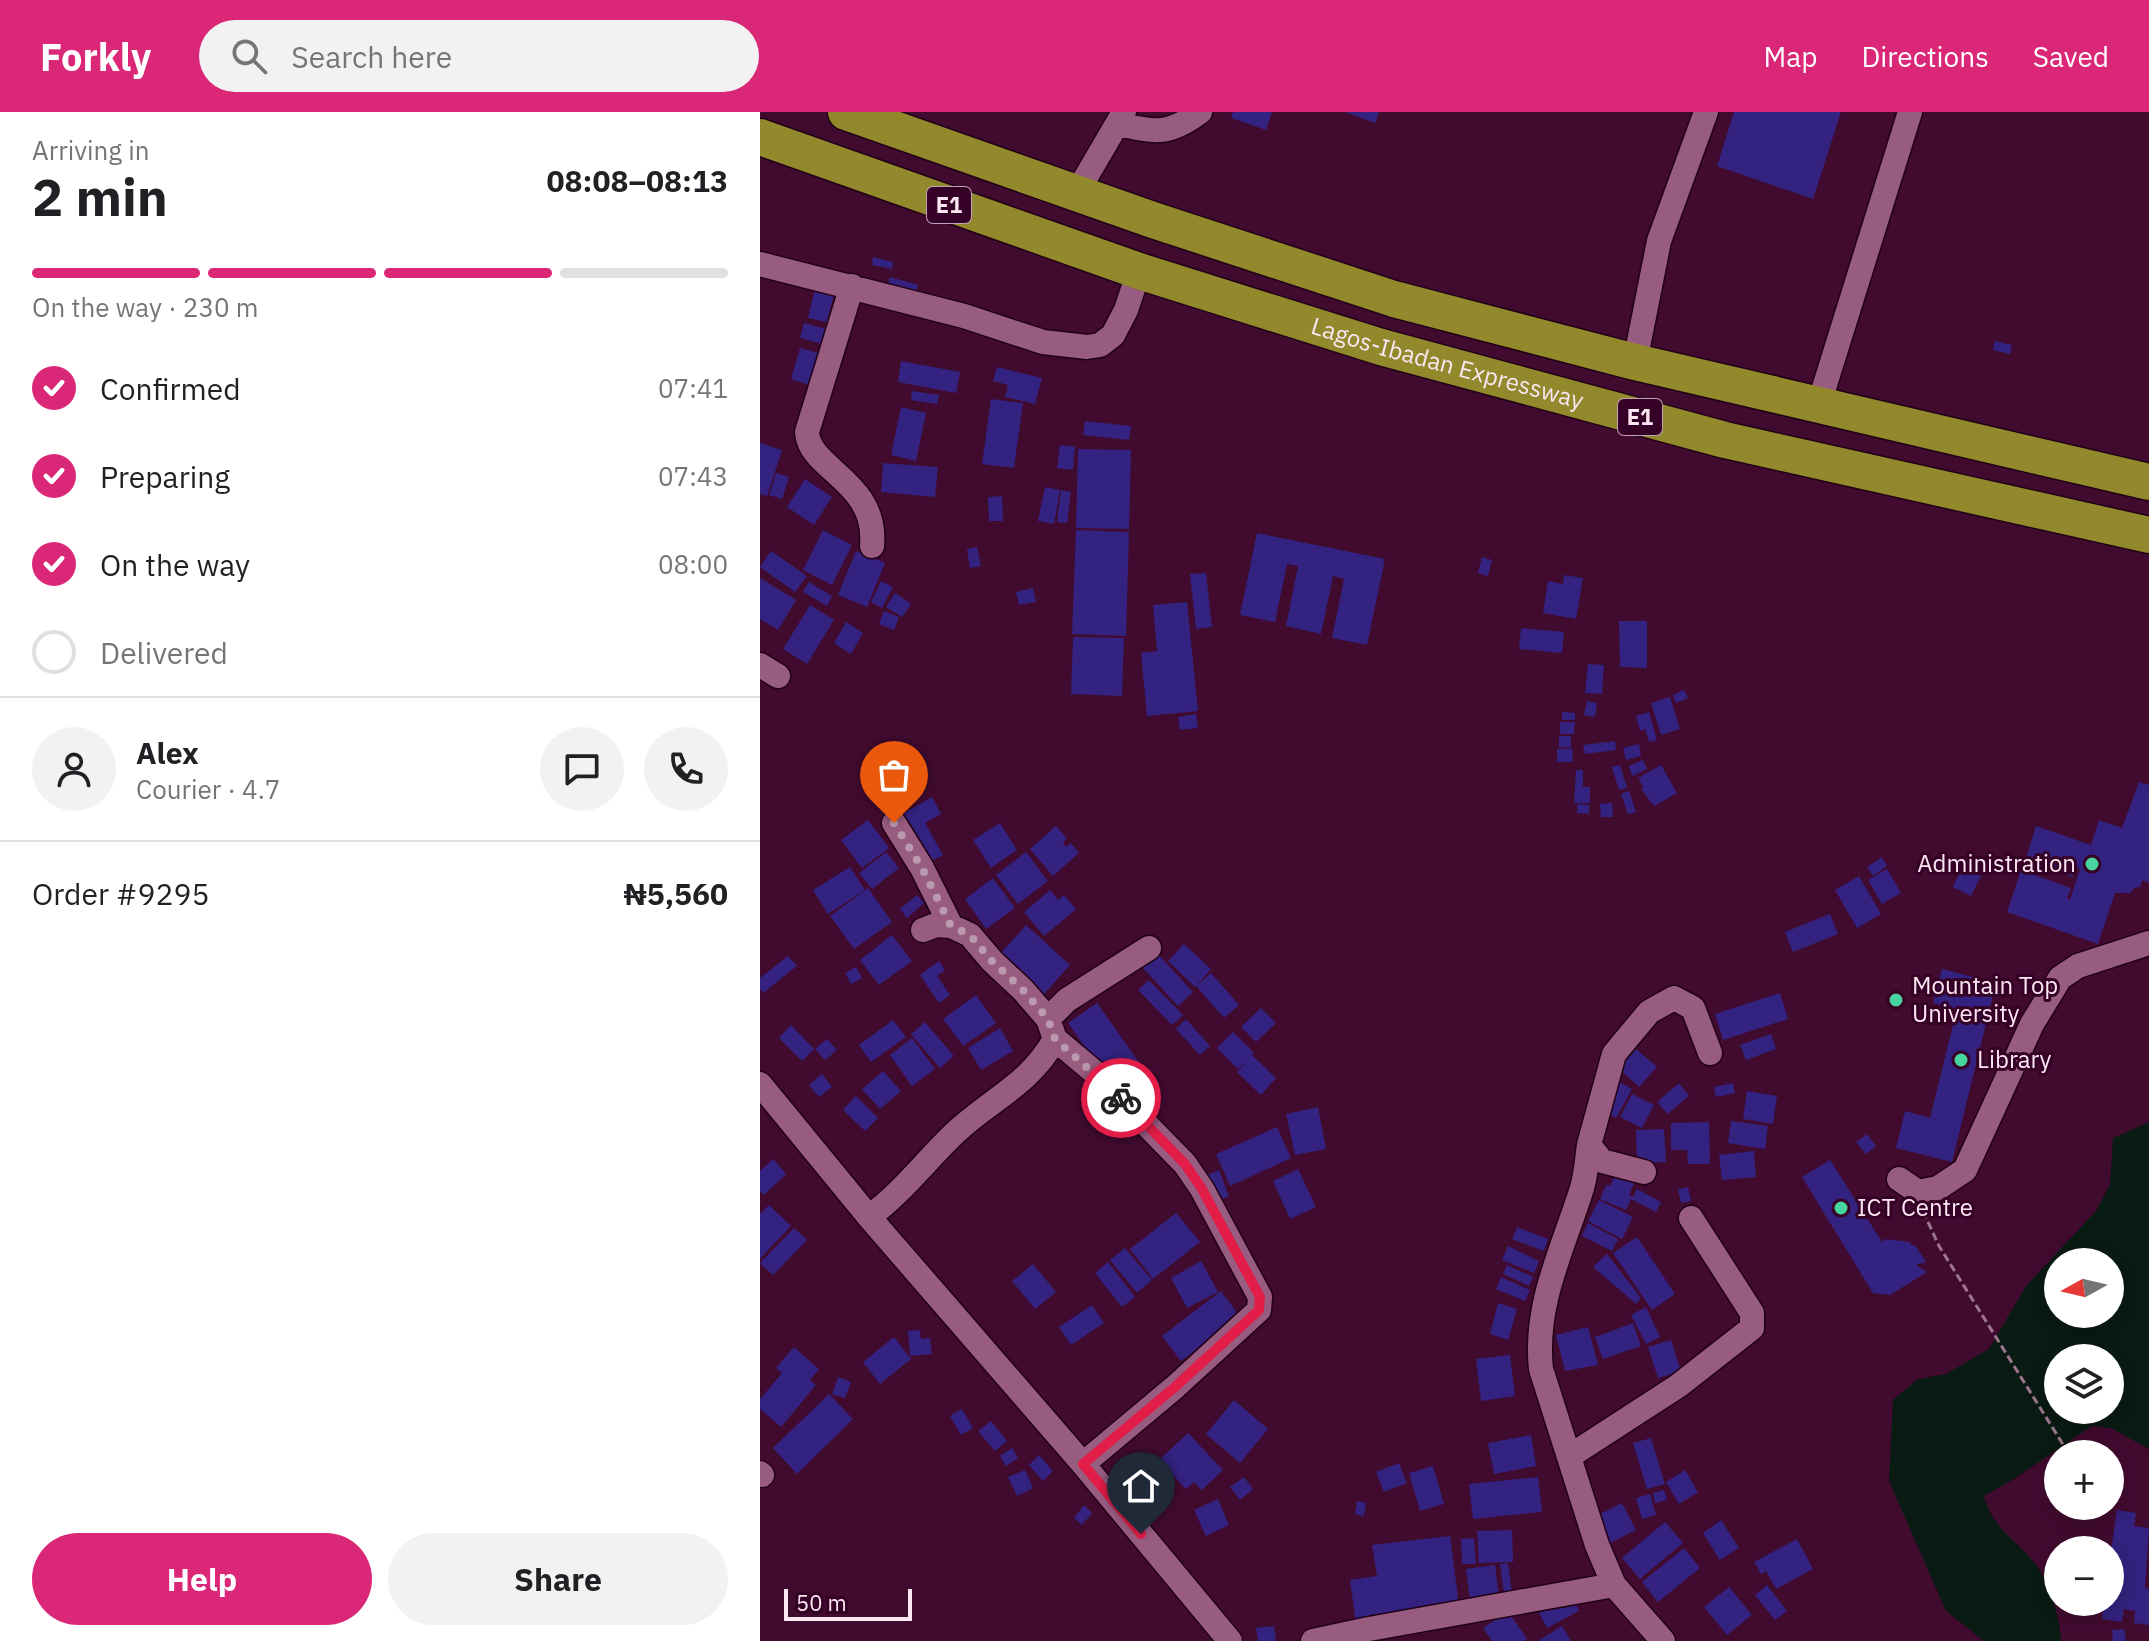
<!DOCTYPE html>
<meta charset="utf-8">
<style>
body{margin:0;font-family:"IBM Plex Sans",sans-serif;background:#f2f2f2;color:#202124;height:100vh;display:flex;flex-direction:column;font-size:30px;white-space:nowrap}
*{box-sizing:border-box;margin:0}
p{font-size:26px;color:#757577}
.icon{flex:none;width:44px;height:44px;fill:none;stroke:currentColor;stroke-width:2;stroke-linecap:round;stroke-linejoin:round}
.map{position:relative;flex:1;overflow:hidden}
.side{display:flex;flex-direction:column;background:#fff;width:760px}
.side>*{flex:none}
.needle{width:52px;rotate:262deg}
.tools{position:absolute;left:1284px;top:1136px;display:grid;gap:16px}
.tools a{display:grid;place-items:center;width:80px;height:80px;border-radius:50%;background:#fff;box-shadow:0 4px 20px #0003;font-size:40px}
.scale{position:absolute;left:24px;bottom:20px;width:128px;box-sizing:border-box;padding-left:8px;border:4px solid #fce6f2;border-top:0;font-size:22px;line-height:28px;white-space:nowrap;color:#fce6f2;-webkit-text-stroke:6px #360126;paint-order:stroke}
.pin{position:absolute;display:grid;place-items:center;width:68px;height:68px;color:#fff;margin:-82px -34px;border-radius:50% 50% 50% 0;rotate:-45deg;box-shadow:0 0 8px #0007}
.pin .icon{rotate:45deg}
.courier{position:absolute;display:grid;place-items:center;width:80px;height:80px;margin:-40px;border:6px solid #e11d48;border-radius:50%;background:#fff;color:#222;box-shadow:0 2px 10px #0007}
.headline em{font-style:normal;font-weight:700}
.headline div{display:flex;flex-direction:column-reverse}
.headline{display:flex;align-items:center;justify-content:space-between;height:136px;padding:0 32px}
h1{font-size:52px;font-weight:700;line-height:60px}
.bar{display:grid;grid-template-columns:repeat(4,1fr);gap:12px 8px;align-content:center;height:96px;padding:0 32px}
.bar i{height:10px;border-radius:6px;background:#e0e0e0}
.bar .current{background:#db2777}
.bar p{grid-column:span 4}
.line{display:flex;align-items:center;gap:20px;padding:0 32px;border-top:2px solid #e0e0e0}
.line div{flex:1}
.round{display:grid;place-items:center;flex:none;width:84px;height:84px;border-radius:42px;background:#f2f2f2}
ol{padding:0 32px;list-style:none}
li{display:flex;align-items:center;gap:24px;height:88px}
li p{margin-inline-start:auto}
li .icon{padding:8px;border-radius:50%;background:#db2777;color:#fff;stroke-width:4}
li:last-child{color:#757577}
li i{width:44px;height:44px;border:4px solid #e0e0e0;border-radius:50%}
.cta{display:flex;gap:16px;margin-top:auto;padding:16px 32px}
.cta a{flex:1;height:92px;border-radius:48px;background:#db2777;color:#fff;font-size:32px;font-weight:700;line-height:92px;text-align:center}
.cta a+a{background:#f2f2f2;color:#202124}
header{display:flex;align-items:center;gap:48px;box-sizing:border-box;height:112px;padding:0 40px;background:#db2777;color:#fff}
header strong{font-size:38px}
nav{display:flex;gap:44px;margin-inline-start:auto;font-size:28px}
.search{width:560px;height:72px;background:#f2f2f2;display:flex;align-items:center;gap:20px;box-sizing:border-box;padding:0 28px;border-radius:44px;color:#757577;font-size:30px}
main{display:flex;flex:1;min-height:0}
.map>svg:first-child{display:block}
.water{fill:#091b13;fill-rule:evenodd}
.building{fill:#33227f}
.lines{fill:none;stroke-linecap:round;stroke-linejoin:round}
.minor-casing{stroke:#210016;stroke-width:27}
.highway-casing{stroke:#210016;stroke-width:39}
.path{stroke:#9c768f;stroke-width:3;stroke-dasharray:8 4;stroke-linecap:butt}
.minor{stroke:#985c80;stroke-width:24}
.highway{stroke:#92882c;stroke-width:36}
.done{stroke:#bb99ae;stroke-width:8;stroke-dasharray:0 14.4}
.route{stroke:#e11d48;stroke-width:10}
.poi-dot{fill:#47d49e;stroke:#360126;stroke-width:3}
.labels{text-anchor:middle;stroke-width:6;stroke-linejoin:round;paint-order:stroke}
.shield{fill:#360126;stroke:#c1a1b5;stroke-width:2}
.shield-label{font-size:22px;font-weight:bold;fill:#fce6f2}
.street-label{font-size:24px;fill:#fce6f2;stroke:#360126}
.poi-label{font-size:24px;fill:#fce6f2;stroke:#360126;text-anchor:start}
</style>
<header>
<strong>Forkly</strong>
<div class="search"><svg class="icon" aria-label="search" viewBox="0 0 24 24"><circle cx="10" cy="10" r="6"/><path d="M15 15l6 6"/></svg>Search here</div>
<nav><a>Map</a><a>Directions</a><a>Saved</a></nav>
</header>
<main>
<section class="side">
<div class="headline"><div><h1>2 min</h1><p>Arriving in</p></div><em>08:08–08:13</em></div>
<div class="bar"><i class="current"></i><i class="current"></i><i class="current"></i><i></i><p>On the way · 230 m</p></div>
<ol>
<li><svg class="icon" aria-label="check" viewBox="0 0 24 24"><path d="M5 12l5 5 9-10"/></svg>Confirmed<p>07:41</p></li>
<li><svg class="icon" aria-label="check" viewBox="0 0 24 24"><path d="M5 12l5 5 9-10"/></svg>Preparing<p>07:43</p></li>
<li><svg class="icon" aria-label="check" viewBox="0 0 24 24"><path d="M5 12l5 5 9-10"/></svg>On the way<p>08:00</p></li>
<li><i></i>Delivered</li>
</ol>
<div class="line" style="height:144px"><a class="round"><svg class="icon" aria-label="person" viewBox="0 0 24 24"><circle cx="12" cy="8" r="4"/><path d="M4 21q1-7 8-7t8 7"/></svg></a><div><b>Alex</b><p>Courier · 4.7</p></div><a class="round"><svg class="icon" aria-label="chat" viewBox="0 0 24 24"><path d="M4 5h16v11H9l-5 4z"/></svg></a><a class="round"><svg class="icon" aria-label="phone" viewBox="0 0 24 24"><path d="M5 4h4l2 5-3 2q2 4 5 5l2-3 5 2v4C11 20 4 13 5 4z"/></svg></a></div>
<div class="line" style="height:104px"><div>Order #9295</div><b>₦5,560</b></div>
<div class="cta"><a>Help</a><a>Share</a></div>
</section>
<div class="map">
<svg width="1389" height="1529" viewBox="0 0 1389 1529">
<rect width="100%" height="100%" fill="#410b30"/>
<path class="water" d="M1389,1010V1337L1351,1316L1332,1314L1254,1367L1224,1384C1235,1421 1255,1425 1276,1453C1290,1472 1300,1506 1301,1529H1224L1186,1499L1129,1369L1133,1288L1158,1267L1186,1262L1229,1237L1266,1174L1336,1099L1350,1072L1353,1026ZM1298,1150H1350V1202H1298ZM1298,1246H1350V1298H1298Z"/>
<path class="building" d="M473,0H512L506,18L471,6Z
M585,0H619L615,11Z
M974,0H1081L1053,87L957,54Z
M113,145L133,150L132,157L112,153Z
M130,165L158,173L156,180L128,172Z
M55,177L74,182L67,210L48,206Z
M44,211L66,217L62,232L40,226Z
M1235,229L1252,233L1250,242L1233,238Z
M40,236L62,242L52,274L31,267Z
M141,249L200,260L196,281L138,270Z
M237,255L282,266L275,292L245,285L248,273L233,269Z
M152,279L179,283L177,292L151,288Z
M231,287L263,291L254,356L222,352Z
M141,295L166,301L156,349L131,343Z
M325,309L371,314L369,328L323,323Z
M0,331L22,338L7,384L0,382Z
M300,333L315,335L313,358L297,356Z
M318,337L371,338L369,417L316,416Z
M123,351L178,355L175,385L121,380Z
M16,361L29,365L22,387L9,383Z
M45,367L72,385L54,413L27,395Z
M285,375L300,378L294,412L278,409Z
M301,378L311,380L307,411L297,410Z
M242,384L243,409H229L228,385Z
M63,418L92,433L72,473L43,458Z
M316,418L369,420L366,524L312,522Z
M497,421L625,447L607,533L572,526L584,467L573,464L561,522L526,514L538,454L527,452L515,510L480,503Z
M217,435L221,454L210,456L207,437Z
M11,439L47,464L35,480L0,455Z
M96,439L125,451L107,495L78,483Z
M722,445L732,448L728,464L718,461Z
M446,461L452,515L436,517L430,462Z
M804,463L823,466L816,507L783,501L788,469L803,472Z
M0,466L36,488L18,518L0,507Z
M121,469L133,475L122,496L111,490Z
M49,470L72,484L67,494L43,480Z
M273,476L276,490L259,493L256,480Z
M135,481L151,492L142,505L126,495Z
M427,490L438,599L387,604L381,541L397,539L393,493Z
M50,493L74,508L47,552L23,537Z
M124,499L139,505L134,518L119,512Z
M859,509H887V556L860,555Z
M86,510L103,521L91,542L74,531Z
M761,516L804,520L802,541L759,537Z
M313,525L364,526L362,584L311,582Z
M828,552L844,553L842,582L825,581Z
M924,578L928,586L916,591L913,583Z
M910,585L920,617L901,623L891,591Z
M827,589L837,591L835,605L824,603Z
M802,600L815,601V608H802Z
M889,600L897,628L889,630L885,617L880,619L876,604Z
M436,602L438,616L420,618L418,605Z
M800,610H815L814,622H800Z
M799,624H811V635H799Z
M855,629L856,638L825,642L823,633Z
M879,632L881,644L866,648L863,636Z
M812,636L813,650H797V637Z
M883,648L887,657L872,664L869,654Z
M860,653L867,676L859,678L852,655Z
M901,653L917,681L894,694L881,677L884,676L878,666Z
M816,658H823V675H830V691H814Z
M1379,670L1389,673V771L1383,768L1380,775L1374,776L1371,781H1355L1338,832L1247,800L1261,758L1311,776L1307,786L1310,788L1320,757L1316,756L1313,765L1265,749L1276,714L1331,733L1339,708L1362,716Z
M869,679L876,700L868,702L861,682Z
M172,685L181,702L165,711L183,743L168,751L141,703Z
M852,691L853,705H841L840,692Z
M817,692L829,693V702L817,701Z
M108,708L129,736L102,756L81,728Z
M240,711L257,738L231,756L213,728Z
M296,714L307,726L303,730L306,735L311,731L319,741L293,764L270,737Z
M126,740L139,756L112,777L99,761Z
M266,740L288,769L258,792L236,763Z
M1122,745L1127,754L1113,764L1107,755Z
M90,755L105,778L68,802L53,778Z
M1202,755L1221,764L1211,784L1193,775Z
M1127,757L1141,781L1122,792L1108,768Z
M1099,764L1121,802L1097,816L1075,778Z
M233,766L255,796L226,817L205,787Z
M108,776L132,810L94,837L70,804Z
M290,778L298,788L304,783L316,797L284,824L264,800Z
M157,783L164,791L147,806L140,797Z
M1070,802L1078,822L1033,840L1025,820Z
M266,813L310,853L284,882L240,842Z
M132,823L152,849L119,873L100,848Z
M424,832L451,857L435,875L408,849Z
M396,840L433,880L418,894L381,854Z
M28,844L37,854L3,881L0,877V866Z
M179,849L185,858L177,864L190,883L179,891L160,863Z
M96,855L102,866L91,872L85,861Z
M1182,857L1236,871L1192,1050L1136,1036L1145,999L1170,1006L1197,897L1173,891Z
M451,861L479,893L464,906L436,874Z
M389,868L423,903L412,913L378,878Z
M1020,881L1028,907L963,928L955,902Z
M216,883L236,911L203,934L183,907Z
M337,891L380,952L351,972L308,911Z
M501,896L516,911L496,930L481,915Z
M426,907L450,934L440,943L416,917Z
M133,908L146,925L111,950L99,933Z
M165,910L194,944L180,956L151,922Z
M31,913L54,937L42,949L19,926Z
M240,916L253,939L221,958L208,936Z
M473,920L494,941L492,943L516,966L501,983L477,960L487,949L478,957L457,936Z
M1011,922L1016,937L986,948L980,933Z
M152,926L175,957L152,974L130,943Z
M67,927L77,938L65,948L55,937Z
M876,937L897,955L879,975L859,957Z
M123,959L141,979L120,997L102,977Z
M62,962L72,975L59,985L49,973Z
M856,968L872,977L856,1006L840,997Z
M919,971L929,984L907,1002L897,990Z
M973,971L975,981L956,985L954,975Z
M987,979L1017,984L1013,1012L983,1007Z
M872,982L894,993L882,1016L860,1005Z
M96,984L118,1006L105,1019L83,998Z
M558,995L566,1037L535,1043L526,1002Z
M971,1009L1008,1014L1005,1037L968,1031Z
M949,1010L950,1052H928L927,1038H911V1011Z
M517,1015L531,1046L470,1074L456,1042Z
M904,1017L906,1050L877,1051L876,1018Z
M1107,1022L1116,1034L1106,1042L1096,1030Z
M994,1039L996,1065L962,1068L959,1043Z
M13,1047L26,1062L4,1083L0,1079V1059Z
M1070,1048L1122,1130L1126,1127L1150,1130L1152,1134L1155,1133L1166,1150L1156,1153L1167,1160L1130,1183L1113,1181L1042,1065Z
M538,1057L556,1095L530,1107L513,1069Z
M459,1058L469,1084L456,1090L445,1064Z
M856,1061L875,1069L869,1083L873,1085L877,1077L901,1090L896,1100L871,1087L866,1098L840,1087L846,1073L850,1074Z
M928,1075L931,1089L921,1091L918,1077Z
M839,1088L873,1105L862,1127L828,1109Z
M9,1093L31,1114L0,1147V1102Z
M416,1101L440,1130L393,1167L370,1137Z
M828,1111L858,1127L852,1139L822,1124Z
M757,1115L788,1127L784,1139L752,1127Z
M34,1116L47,1128L13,1163L0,1151Z
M877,1125L915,1182L892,1198L853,1141Z
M748,1134L779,1149L774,1161L742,1148Z
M365,1136L392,1168L377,1181L350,1148Z
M847,1142L881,1186L876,1192L833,1155Z
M441,1149L458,1180L427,1196L411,1166Z
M348,1150L375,1185L362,1195L335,1161Z
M273,1152L296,1180L275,1197L252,1169Z
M747,1153L773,1165L769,1174L743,1162Z
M741,1165L770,1178L765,1189L736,1177Z
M461,1179L480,1205L421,1249L402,1224Z
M738,1191L757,1197L748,1228L730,1222Z
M332,1193L344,1211L311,1233L299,1215Z
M886,1195L900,1225L886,1232L871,1203Z
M873,1211L881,1234L843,1247L835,1225Z
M828,1215L838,1253L805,1259L796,1223Z
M160,1218L161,1227L170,1226L172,1242L150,1244L148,1219Z
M134,1225L151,1247L120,1272L103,1250Z
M911,1228L921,1259L898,1266L888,1235Z
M34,1235L59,1257L50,1268L56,1273L21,1315L0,1297V1287L22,1261L16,1256Z
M750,1243L755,1284L721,1289L716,1247Z
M78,1265L91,1270L85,1286L72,1282Z
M69,1282L93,1307L37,1362L13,1336Z
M474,1288L508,1317L480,1351L446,1322Z
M202,1297L213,1316L201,1323L190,1304Z
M231,1309L247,1329L235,1339L218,1319Z
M428,1321L463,1358L442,1378L434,1370L426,1377L399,1348Z
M771,1323L776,1354L734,1362L728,1331Z
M891,1326L905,1372L887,1377L873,1331Z
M252,1336L258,1346L246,1354L240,1344Z
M279,1343L293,1359L283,1369L269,1353Z
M639,1351L647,1371L624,1380L616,1360Z
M673,1354L684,1392L660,1399L649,1361Z
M265,1358L273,1376L257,1384L248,1365Z
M925,1358L938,1380L919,1392L906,1370Z
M484,1365L493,1377L480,1388L470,1375Z
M778,1365L782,1400L713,1407L709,1372Z
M904,1378L907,1388L895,1391L893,1381Z
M890,1382L896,1403L882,1407L876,1386Z
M458,1387L469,1413L446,1424L434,1398Z
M597,1389L606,1391L604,1404L595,1402Z
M862,1391L876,1418L848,1432L834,1405Z
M324,1393L332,1401L322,1413L314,1406Z
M1357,1398L1376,1401L1374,1414L1389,1416L1385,1476L1389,1477V1513L1374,1511L1375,1499L1364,1497L1362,1510L1342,1507L1344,1490H1350V1446Z
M961,1408L979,1436L960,1448L943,1421Z
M905,1410L923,1431L880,1467L862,1446Z
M752,1418L753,1450L719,1451L717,1419Z
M690,1424L699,1493L596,1512L590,1468L617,1464L612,1433Z
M714,1426L716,1452H702L701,1427Z
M1037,1427L1053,1457L1016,1477L1006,1459L1001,1462L994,1450Z
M924,1436L940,1456L898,1490L882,1470Z
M748,1451L752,1481L744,1482L740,1452Z
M735,1453L739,1484L710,1488L706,1457Z
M1007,1473L1027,1499L1015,1508L995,1483Z
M969,1475L992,1503L967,1523L944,1495Z
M812,1484L819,1499L787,1516L779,1501Z
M748,1499L767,1527L764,1529H732L723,1516Z
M514,1514L516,1529H498L496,1516Z
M802,1514L811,1529H778Z
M1364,1517L1366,1529H1353L1352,1518Z"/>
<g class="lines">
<g class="minor-casing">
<path id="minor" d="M358,12C395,20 408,24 440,0
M316,82L364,0
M0,152L204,204L283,230L327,235L340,233L353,223L366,198L379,159
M92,174L47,320C49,358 118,369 112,434
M875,250L899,129L946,0
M1059,292L1150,0
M0,553L18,564
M134,711L162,756L191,814
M163,818L176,813L191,814L210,823L232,849L263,878L288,907L295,927L339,964L425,1052L442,1077L500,1185L499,1198L415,1275L323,1352
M288,907L307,888L389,836
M0,972L109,1105L323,1352L470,1529
M829,1033L854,942L889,900L914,886L933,896L950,941
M884,1060L842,1049L829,1033C827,1047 826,1063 822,1076C803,1137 774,1192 781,1257L837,1433L854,1473L903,1529
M1139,1067L1158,1080L1178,1076L1205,1058L1272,912L1300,866L1318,854L1389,831
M109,1105C143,1080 167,1047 197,1019C234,985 269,973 295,927
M810,1344L918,1274L992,1216V1201L931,1106
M0,1361L2,1363
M553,1529L609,1517L854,1473"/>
</g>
<g class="highway-casing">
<g id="highway">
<path d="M86,0L393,108L634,187L875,250L1389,370"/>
<path id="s1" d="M0,25L379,159L621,235L965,328L1389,423"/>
</g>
</g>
<path class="path" d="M1163,1099L1179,1134L1309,1342
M1342,1394L1343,1395"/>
<use href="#minor" class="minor"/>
<use href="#highway" class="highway"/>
</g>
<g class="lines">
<path class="done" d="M134,711L162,756L191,814L210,823L232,849L263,878L288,907L295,927L361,986"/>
<path class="route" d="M361,986L425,1052L442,1077L500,1185L499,1198L415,1275L323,1352L381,1422"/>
</g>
<g class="poi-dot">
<circle cx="1332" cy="752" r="8"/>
<circle cx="1136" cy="888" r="8"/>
<circle cx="1201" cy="948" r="8"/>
<circle cx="1081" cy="1096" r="8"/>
</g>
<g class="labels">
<g class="shield">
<rect x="167" y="75" width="44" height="36" rx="6"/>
<rect x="858" y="287" width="44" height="36" rx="6"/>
</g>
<g class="shield-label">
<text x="189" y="101">E1</text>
<text x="880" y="313">E1</text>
</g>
<g class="street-label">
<text dy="8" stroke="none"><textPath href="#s1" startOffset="724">Lagos-Ibadan Expressway</textPath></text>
</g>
<g class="poi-label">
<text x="1316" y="760" text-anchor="end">Administration</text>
<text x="1152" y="882">Mountain Top<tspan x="1152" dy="28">University</tspan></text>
<text x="1217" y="956">Library</text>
<text x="1097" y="1104">ICT Centre</text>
</g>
</g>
</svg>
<div class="tools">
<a><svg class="needle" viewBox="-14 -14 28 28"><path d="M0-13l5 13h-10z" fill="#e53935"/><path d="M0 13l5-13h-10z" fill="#757577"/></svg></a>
<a><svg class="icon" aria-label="layers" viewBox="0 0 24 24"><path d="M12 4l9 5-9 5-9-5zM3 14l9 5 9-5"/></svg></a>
<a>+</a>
<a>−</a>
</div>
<div class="scale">50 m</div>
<div class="pin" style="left:134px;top:711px;background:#ea580c"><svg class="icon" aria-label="bag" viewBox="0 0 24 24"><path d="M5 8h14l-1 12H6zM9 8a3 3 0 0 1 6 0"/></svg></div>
<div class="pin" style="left:381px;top:1422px;background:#1f2937"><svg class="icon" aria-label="home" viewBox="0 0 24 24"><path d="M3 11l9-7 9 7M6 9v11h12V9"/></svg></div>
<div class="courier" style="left:361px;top:986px"><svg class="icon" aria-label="bike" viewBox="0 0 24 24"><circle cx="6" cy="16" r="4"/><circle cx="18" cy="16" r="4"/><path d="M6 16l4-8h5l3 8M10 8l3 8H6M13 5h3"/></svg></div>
</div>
</main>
